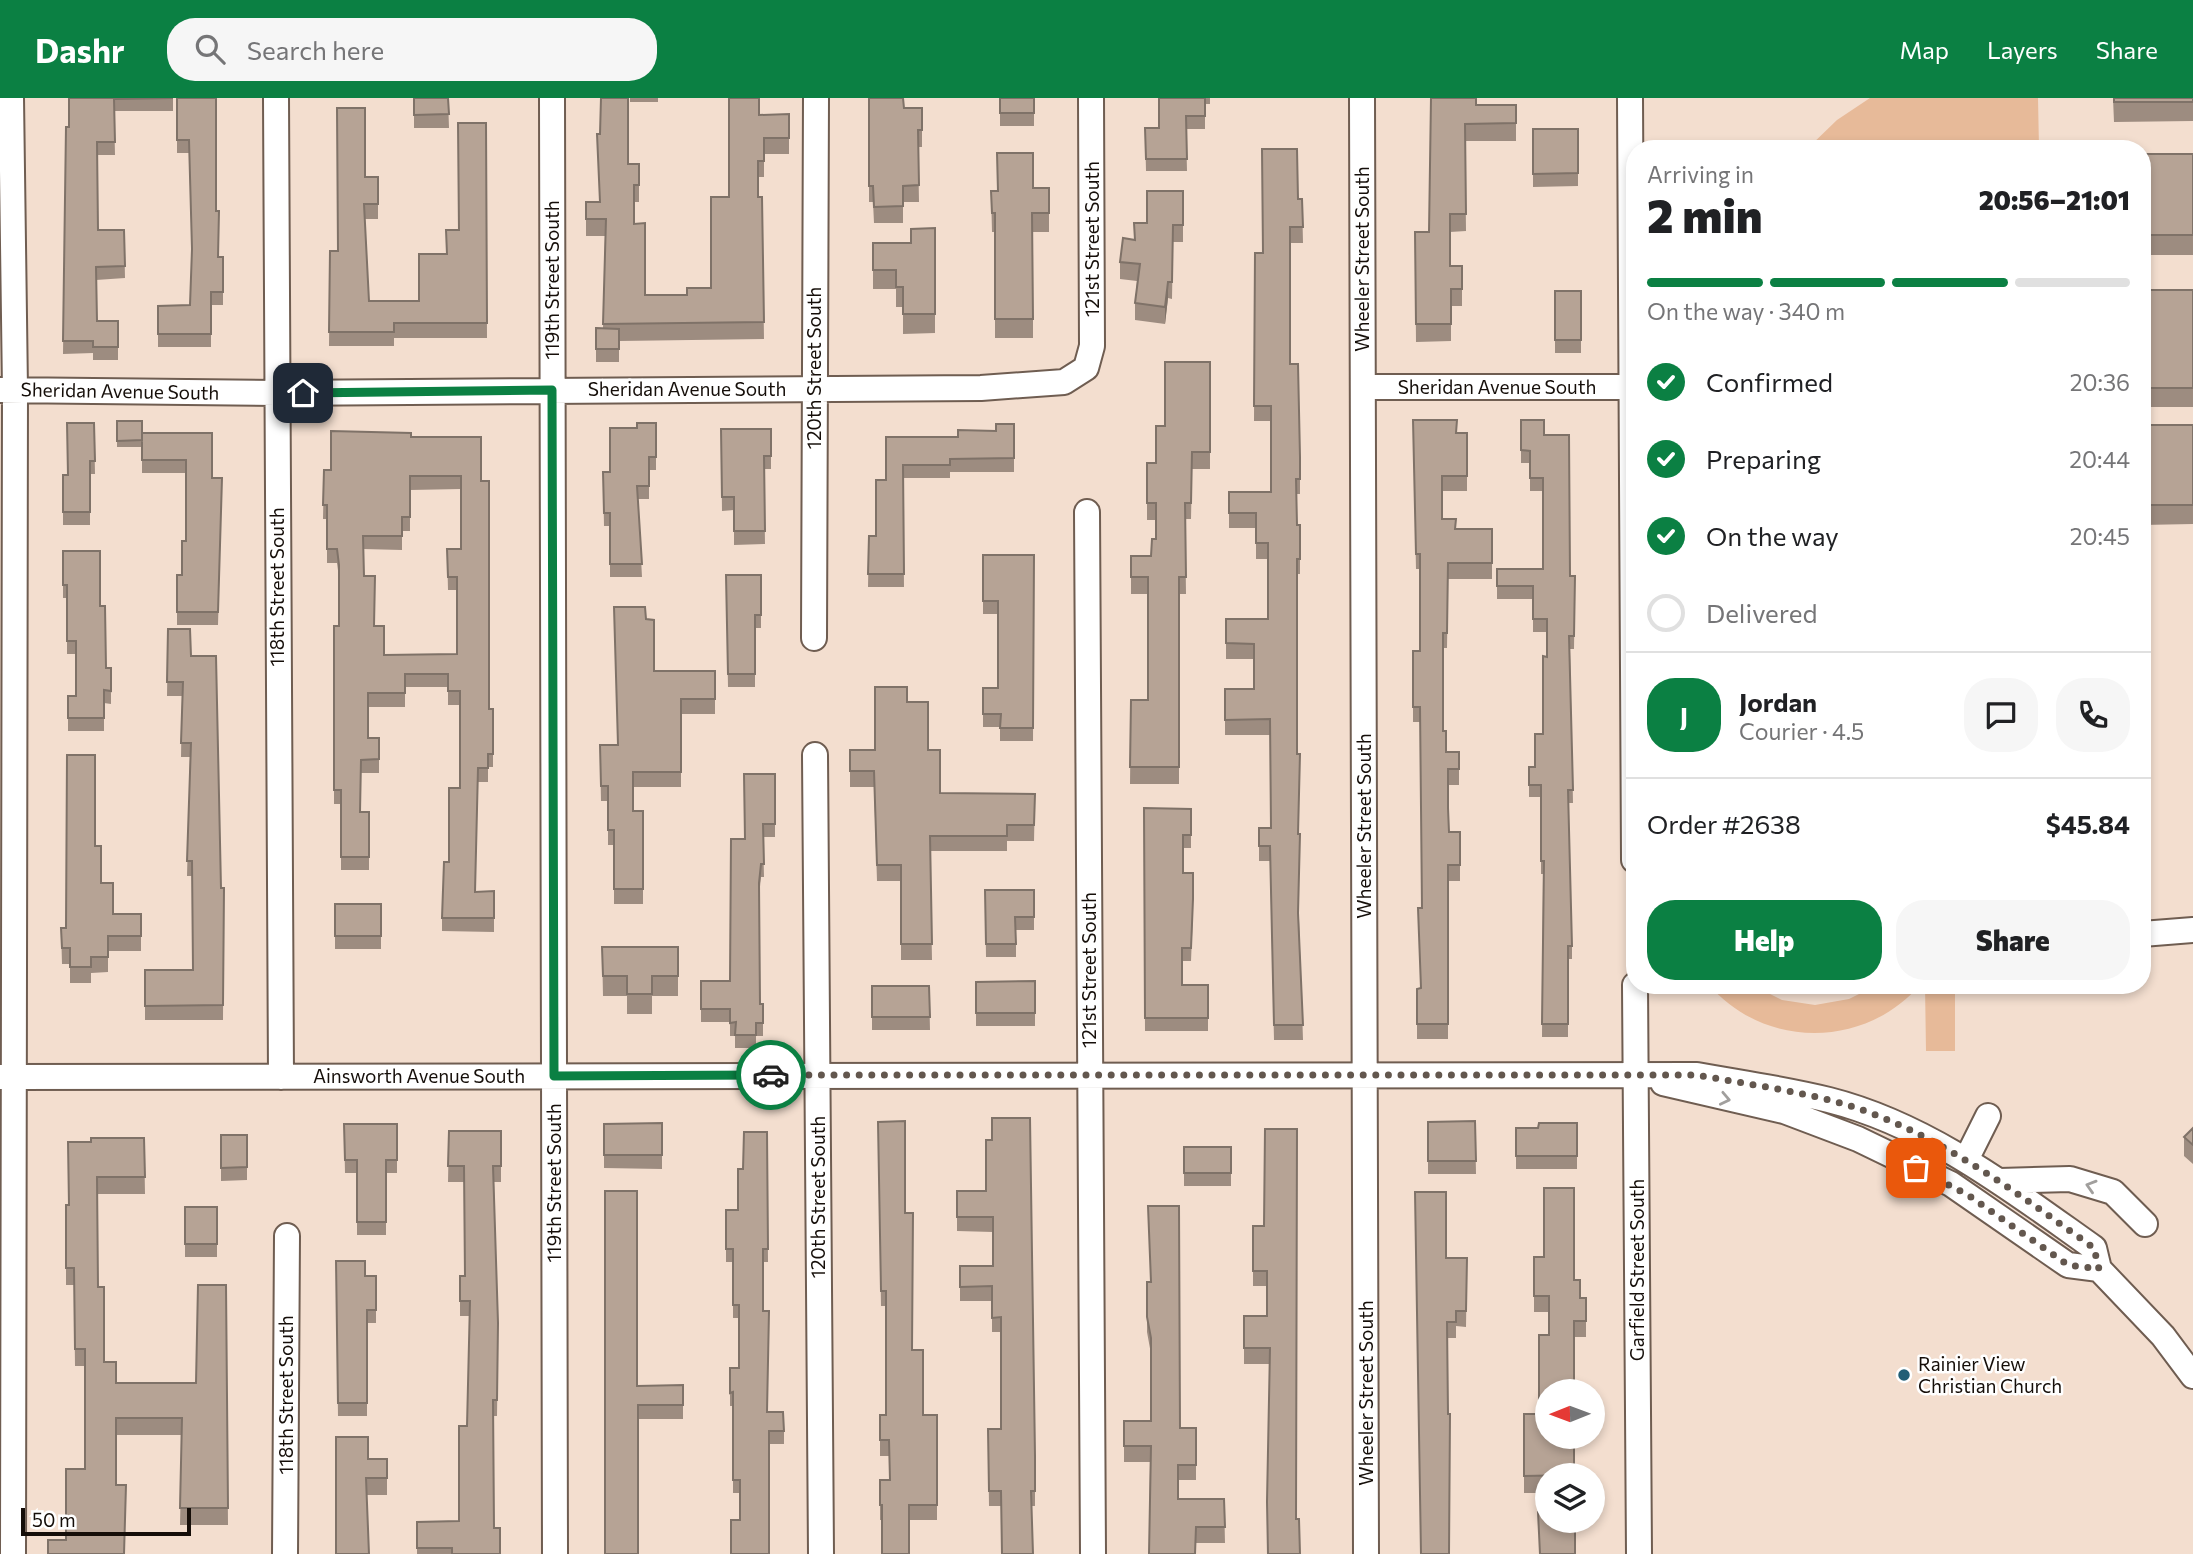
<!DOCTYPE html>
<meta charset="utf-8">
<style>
body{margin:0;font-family:Commissioner,sans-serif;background:#f6f6f6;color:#202124;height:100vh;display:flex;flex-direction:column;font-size:26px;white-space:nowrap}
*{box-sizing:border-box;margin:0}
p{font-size:23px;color:#757577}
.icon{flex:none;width:38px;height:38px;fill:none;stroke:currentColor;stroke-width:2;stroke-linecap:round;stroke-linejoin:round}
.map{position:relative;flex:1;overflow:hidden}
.drawer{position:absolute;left:1626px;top:42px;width:525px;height:854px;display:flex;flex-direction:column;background:#fff;border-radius:28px;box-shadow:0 4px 10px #0003}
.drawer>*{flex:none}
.needle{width:46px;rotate:269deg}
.controls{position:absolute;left:1535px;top:1281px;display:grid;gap:14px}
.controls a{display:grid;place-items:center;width:70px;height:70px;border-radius:50%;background:#fff;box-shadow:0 4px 10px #0003;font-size:35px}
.scale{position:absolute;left:21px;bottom:18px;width:170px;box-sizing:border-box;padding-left:7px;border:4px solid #150e09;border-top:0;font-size:19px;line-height:24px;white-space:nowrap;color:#150e09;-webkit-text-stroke:5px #fff;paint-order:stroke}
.pin{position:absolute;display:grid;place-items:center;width:60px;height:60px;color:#fff;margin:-30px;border-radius:14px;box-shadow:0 4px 10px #0006}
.courier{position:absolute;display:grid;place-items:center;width:70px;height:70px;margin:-35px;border:5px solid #0b8043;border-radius:50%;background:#fff;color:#222;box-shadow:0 2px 9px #0007}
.head em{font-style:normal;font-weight:800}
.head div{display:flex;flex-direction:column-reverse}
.head{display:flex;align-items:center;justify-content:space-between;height:119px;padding:0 21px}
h1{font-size:46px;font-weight:800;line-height:52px}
.bar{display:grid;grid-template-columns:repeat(4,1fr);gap:10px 7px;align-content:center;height:84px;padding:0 21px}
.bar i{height:9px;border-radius:5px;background:#e0e0e0}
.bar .active{background:#0b8043}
.bar p{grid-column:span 4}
.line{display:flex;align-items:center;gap:18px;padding:0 21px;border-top:2px solid #e0e0e0}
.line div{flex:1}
.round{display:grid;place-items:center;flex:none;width:74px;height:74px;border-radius:28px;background:#f6f6f6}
ol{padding:0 21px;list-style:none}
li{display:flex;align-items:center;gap:21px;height:77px}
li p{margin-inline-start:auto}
li .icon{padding:7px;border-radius:50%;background:#0b8043;color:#fff;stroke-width:4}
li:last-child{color:#757577}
li i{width:38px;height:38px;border:4px solid #e0e0e0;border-radius:50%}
.action{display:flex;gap:14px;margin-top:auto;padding:14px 21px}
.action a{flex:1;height:80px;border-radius:28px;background:#0b8043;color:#fff;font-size:28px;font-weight:800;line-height:80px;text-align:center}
.action a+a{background:#f6f6f6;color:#202124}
header{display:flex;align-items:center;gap:42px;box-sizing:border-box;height:98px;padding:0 35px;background:#0b8043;color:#fff}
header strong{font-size:33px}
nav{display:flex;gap:38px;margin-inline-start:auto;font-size:24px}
.search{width:490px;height:63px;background:#f6f6f6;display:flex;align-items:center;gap:18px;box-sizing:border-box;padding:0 24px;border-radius:28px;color:#757577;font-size:26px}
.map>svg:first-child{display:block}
.garden{fill:#e7ba99}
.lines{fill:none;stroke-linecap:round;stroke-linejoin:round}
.minor-casing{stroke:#6f5d51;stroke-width:28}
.minor{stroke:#fff;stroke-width:24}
.wall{fill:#9d8c80;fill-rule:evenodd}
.shaded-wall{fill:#7f7268}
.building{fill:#b6a395;stroke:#7f7268;stroke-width:2;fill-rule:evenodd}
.oneway{stroke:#a19f9d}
.done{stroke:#63574e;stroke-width:7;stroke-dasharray:0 12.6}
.route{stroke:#0b8043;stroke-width:9}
.poi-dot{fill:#215e75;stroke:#fff;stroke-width:2.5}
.labels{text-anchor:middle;stroke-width:5;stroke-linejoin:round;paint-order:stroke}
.street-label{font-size:19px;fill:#150e09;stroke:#fff}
.poi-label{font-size:19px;fill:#150e09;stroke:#fff;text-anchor:start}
</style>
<header>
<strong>Dashr</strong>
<div class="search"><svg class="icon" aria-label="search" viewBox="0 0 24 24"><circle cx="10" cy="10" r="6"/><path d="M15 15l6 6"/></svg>Search here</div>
<nav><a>Map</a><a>Layers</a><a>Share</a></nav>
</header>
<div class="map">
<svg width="2193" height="1456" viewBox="0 0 2193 1456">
<rect width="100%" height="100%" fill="#f3decf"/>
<path class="garden" d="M1870,0H2038L2039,51H1807L1837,22Z
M1709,887H1752L1782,902L1815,907L1849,901L1877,887H1920C1864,951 1765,951 1709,887Z
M1925,887H1955V953H1926Z"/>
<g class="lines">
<g class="minor-casing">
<path id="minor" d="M11,0L15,292L13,1456
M276,0L281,979
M552,0L555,1456
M1362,0L1366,1456
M1630,0L1634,762
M1363,289H1632
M1,292L275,295L981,290L1064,284L1086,270L1092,248L1091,0
M1087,414L1093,1456
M814,540L816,0
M815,657L821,1456
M2142,836L2193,832
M1635,887L1639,1456
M0,979L1697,977C1741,985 1785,991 1829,1002C1928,1027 2012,1092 2094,1150L2099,1171L2163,1238L2193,1278
M1663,985L1784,1013L1858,1041L1951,1086L2068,1167L2099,1171
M1966,1062L1988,1018
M2000,1083L2070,1081L2113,1094L2145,1126
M285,1456L287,1138"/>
</g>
<use href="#minor" class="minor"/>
</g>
<path class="wall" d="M69,0H173V13H114L115,57H97L98,132H124L125,180L96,182L97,223H118V262H93V255L63,256L66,29H69Z
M177,0L216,113L218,159H223V207H211V249H158V208L190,207L192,156L189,55H177Z
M414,0H448L449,30H414Z
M630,0H658V4H630Z
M869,0L904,10H922V49H918L919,104H903V125H874L873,104H869Z
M1000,0H1034V28H1000Z
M1159,0H1210V6H1205V31H1186L1187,73H1146L1145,30H1159Z
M1431,0L1476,7H1516V43H1465L1466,133L1450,134V168H1462V208H1451V243L1416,244L1415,134H1429Z
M2113,0H2193V23L2114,24Z
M789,16V56H764V79H758V99H762L764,241L619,243V264H596V230H603L605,138H586V104H600L597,36L628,66H639V104H634V126L645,197H687L711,190L759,17Z
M486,25L487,240H394V248H329L330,153H338L365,79H378V121H365L369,203H419L447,156L459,132Z
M1533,31H1578V88L1533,89Z
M2142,56H2193V157H2142Z
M1033,90H1049V134H1033V240H995V134H992L991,93Z
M1183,93V144H1173L1172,201L1168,200L1165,226L1135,222V205L1137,183L1120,181V164L1147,125Z
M1298,101H1302L1303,145H1290V266L1300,359V396H1296L1297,427H1300V476H1297L1299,821L1303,942H1274L1270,763H1259V730H1271L1270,637H1225V591H1254V561H1226V521H1268V461H1256V430H1229V394H1271V323H1254L1255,155H1263Z
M935,130V235L903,236V209H896V191H873V145H911Z
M2142,192H2193V309H2147V292H2142Z
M1555,193H1581V255H1555Z
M1210,264V371H1192L1191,421H1185L1186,496H1179V686H1130L1131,602H1148V496H1131V458H1151L1156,441V422H1147V365H1156L1165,328Z
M1413,322L1456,335H1467V393H1442V421L1456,431H1492V481H1448L1447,550H1443V633L1446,654H1459V687H1448V711L1449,734H1460V783H1448V941H1417V891L1420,890L1422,810L1420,624H1413V553H1420V471H1416Z
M1521,322L1544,337L1570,478H1575L1574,551H1570L1573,705H1568L1572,848V861H1568V939H1542L1543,776H1541V699H1529V669H1535L1543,636L1547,534H1533V501H1497V471H1543V393H1530V365H1521Z
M117,323H142V349H117Z
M94,325L95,376H90V427H63V377H68Z
M656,325V372H649V401H638L642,479H610V428H604L603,374H610L637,330Z
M1014,326V374H950V380H903L904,489H868L869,438H876L886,382V339H958L996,333Z
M2142,327H2193V426L2142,427Z
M721,331H771V371H764L765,446L734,447V412L722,413Z
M142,335H212V380H222L218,527H177V514L186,443V375H142Z
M411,339L481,383L489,611H493V669H488V684H478L475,794L494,793V834L442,833V820L460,690V607H448V589H405V609H368V640H379V675H361V714H369V772H341V706H334V528H339V480L337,465H327V421H323L324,372H331ZM461,391V451H447L448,492H457V556L384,557L374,528L364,478L363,451L402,452V433H410V392Z
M63,453L100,508L106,570H111V606L104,605V633H68V598H76V556H67V500H63Z
M983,457H1034L1033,643H1000V629H983V590H998V516H983Z
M726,477H761V530H755V589H728Z
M646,521L654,573H715V616H681V689H633V713H643V806H614V747H608V703H601L600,647H617Z
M168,531L191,558L221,790H224L223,922H145V872H193L192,778H187L190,659H181L182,598H167Z
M907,604L928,652L940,695L1035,696L1034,743H1007V753H930L932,862H901V783H877L874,689H850V652H875Z
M775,676V739H763L764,779H761L759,798L760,906H763V938H756V950H735V938H730V924H701V883H730L745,741Z
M1144,710L1191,711V750H1183V775L1193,814L1191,863H1182V887H1208V933H1145Z
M95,748L101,785L113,816H141V853H108V874L91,875V885H70V866H62L61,830H66Z
M985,792H1034V832H1016V859H986Z
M335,806H381V851H335Z
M602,849H678V898H652V916H627V898H603Z
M1035,883V928H976V884Z
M872,888H929L930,932H872Z
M1475,1023L1476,1076H1428V1024Z
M878,1024L905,1115L912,1252L923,1317H937V1422H880V1382H890L889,1358H880V1317H886V1208H881Z
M662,1025V1071L604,1070V1026Z
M1577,1025V1071H1516V1030H1538Z
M344,1026H397V1075H386V1137H357V1075H345Z
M2193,1030V1066L2184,1058V1039Z
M449,1033H501V1084H494L498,1241L497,1318H493L494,1430L500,1456H417V1424L459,1423L467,1328L470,1218H460V1178H465L464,1084H448Z
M767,1034L768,1164H763V1213L767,1314L784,1333V1346H769L740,1422V1395H733V1308H730V1270H739V1220H733V1164H726V1112H738L743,1071Z
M221,1037H247V1082L221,1083Z
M144,1040L145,1096H97L98,1189L104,1264L116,1285H196L226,1187L228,1427H180L182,1337H116V1387L66,1442L85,1371V1268H75L74,1187H66V1107H69L91,1044Z
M986,1042L1035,1358V1408H989L988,1331H1001V1234H992V1203H960V1168H993V1134L957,1133V1093H986Z
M1184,1049H1231V1088H1184Z
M1148,1108L1180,1330H1196V1382H1178V1401H1224L1225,1445H1196V1456H1149L1150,1364H1124V1323H1151V1256L1147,1234V1184H1151Z
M185,1109H217V1159H185Z
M1253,1128H1264L1296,1421L1270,1266H1244V1234L1267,1218V1188H1253Z
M1534,1159L1574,1182L1580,1200H1586V1239H1574L1547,1377V1395H1524V1316H1539L1549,1237V1214H1534Z
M1446,1160H1467L1466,1229L1456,1228V1240H1447L1449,1456Z
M336,1163L365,1178H376V1225H367V1318H338Z
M683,1287V1321H638L637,1288Z
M368,1361H387V1397H367L336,1456Z"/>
<path class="shaded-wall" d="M1168,184V200L1165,226V209Z"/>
<path class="building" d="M69,0H173L114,1L115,44H97L98,132H124L125,168L96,169L97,223H118V249H93V243H63L66,29H69Z
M177,0H216V113H219L218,159H223V194H211V236H158V208L190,207L192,151L189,42H177Z
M414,0H448L449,16L414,17Z
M601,0H628V66H639V87H634V126L645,125V197H687V190H711V99H729V0H759V17L789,16V40H764V63H758V99H762L764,224L603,226L606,121H586V104H600L597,36H600Z
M869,0H903L904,10H922V32H918L919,87L903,88V108L874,109L873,88H869Z
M1000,0H1034V15H1000Z
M1159,0H1205V18H1186L1187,61H1146L1145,30H1159Z
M1431,0H1476V7H1516V25L1465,26L1466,116H1450V168H1462V191H1451V226H1416L1415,134H1429Z
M2114,0H2193V4H2114Z
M337,10H365V79H378V106H364L369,203H419V156H447L446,132H459L458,25H486L487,225H394V234H329L330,153H338Z
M1533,31H1578V75L1533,76Z
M1262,51H1297L1298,101H1302L1303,129H1290V266H1298L1300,359V381H1296L1297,427H1300V461H1297V656H1300L1298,736H1300L1298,815L1303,927H1274L1270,748H1259V730H1271L1270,621L1225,622V591H1254V546L1226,545V521H1268V445H1256V415H1229V394H1271V308H1254L1255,155H1263Z
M997,55H1033V90H1049V115H1032L1033,221H995V115H992L991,93H998Z
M2142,56H2193V137H2142Z
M1147,93H1183V127H1173L1172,184H1168L1165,209L1135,205L1140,166L1120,164L1123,140L1135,142L1134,125H1147Z
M935,130V216H903V189H896V172H873V145H911V131Z
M2142,192H2193V290H2147L2148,273H2142Z
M1555,193H1581V242H1555Z
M596,230L619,231V251H596Z
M1165,264H1210V354H1192L1191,405H1185L1186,479H1179V669H1130L1131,602H1148V479H1131V458H1151L1152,441H1156V405H1147V365H1156V328H1165Z
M1413,322H1457L1456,335H1467V378H1442V421H1456L1455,431H1492V465H1448L1447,535H1443V633H1446V654H1459V671H1448V710L1449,734H1460V767H1448V926H1417V891L1421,890L1418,810H1422L1420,609H1413V553H1420V456H1416Z
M1521,322H1544V337H1569L1570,478H1575L1574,538H1569L1573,692H1568L1572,848H1568V926H1542L1544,763H1541V687H1529V669H1535V636H1543V558L1547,559V521H1533V488H1497V471H1543V380H1530V353L1521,352Z
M117,323H142V342L117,343Z
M67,325H94L95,363H90V414H63V377H68Z
M637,325H656V359H649V388H637L642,466H610V415H604L603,374H610V330H637Z
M996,326H1014V360L950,361V367H903L904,476H868L869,438H876V382H886V339H958V332L996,333Z
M2142,327H2193V407H2142Z
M721,331H771V358H764L765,433H734V399H722Z
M331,333L411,335V339H481V383H489V611H493V656H488V670H478L475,794L494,793V820H442L444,764H449V690H460V593H448V576H405V595H368V640H379V661L361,662L360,714H369V759H341V692H334V528H339V467L337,451H327V407H323L324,372H331ZM410,378H461V451H447L448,479H457V556L384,557V528H374L375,478H364L363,438H402V419H410Z
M142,335H212V380H222L218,514H177V477H182V443H186V362H142Z
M63,453H100V508H105L106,570H111V593L104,592V620H68V598H76V543H67V487H63Z
M983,457H1034L1033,630H1000L1001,616H983V590H998V503H983Z
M726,477H761V517H755V576H728Z
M614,509H645L646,521L654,522V573H715V601H681V674H633V713H643V791H614V732H608V688H601L600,647H618Z
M168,531H190L191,558H216L221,790H224L223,907L145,908V872H193L192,763H187L191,645H181L183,584H167Z
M875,589H907V604H928V652H940V695L1035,696L1034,727H1007V738H930L932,846H901V767H877L874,673H850V652H875Z
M67,657H95V748H101V785H113V816H141V838H108V859H91V869H70V850H62L61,830H66Z
M744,676H775V726H763L764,766H761L759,785L760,906H763V925H756V937H735L736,924L730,925V911H701V883H730L731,741H745Z
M1144,710L1191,711V737H1183V775H1193V801L1191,850H1182V887H1208V920H1145Z
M985,792H1034V819H1015L1016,846H986Z
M335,806H381V838H335Z
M602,849H678V878H652V896H627V878H603Z
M1035,883V915H976V884Z
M872,888H929L930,919H872Z
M992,1020H1030L1035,1358V1393H1031L1033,1456H1002L1001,1393H989L988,1331H1001V1219L992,1220V1188L960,1189V1168H993V1119H957V1093H986V1042H992Z
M905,1023V1115H913L912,1252H923V1317H937V1407H909V1456H882V1407H880V1382H890L889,1342H880V1317H886V1193H881L878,1024Z
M1475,1023L1476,1063H1428V1024Z
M662,1025V1057H604V1026Z
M1539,1025H1577V1058H1516V1030H1538Z
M344,1026H397V1062H386V1124H357V1062H345Z
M2193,1030V1047L2184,1039Z
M1265,1031H1297L1296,1421H1299L1300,1456H1268L1267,1404L1270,1250H1244V1218H1267V1173H1253V1128H1264Z
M449,1033H501V1068H493L498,1225L497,1302H493L494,1430H500V1456H452V1450H417V1424L459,1423V1328H467L470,1203H460V1178H465L464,1068H448Z
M744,1034H767L768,1151H763V1213H769L767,1314H783L784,1333H769V1456H731V1422H740V1382H733V1294L730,1295V1270H739V1207H733V1151H726V1112H738V1071H743Z
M221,1037H247V1069L221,1070Z
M91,1040H144L145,1079H97L98,1189H104V1264H116V1285H196L198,1187H226L228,1410H180L182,1320H116V1387H126L124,1456H48V1442H66V1371H85V1251H75L74,1170H66V1107H69L68,1044H91Z
M1184,1049H1231V1075H1184Z
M1544,1090H1574V1182H1580V1200H1586V1223H1574V1293H1547V1339H1574V1377L1524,1378V1316H1539V1237H1549V1198H1534V1159H1544Z
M605,1093H637V1288L683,1287V1307H638V1456H605Z
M1415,1094H1446V1160H1467L1466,1213H1456V1224H1447L1448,1316H1450L1449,1456H1421Z
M1148,1108H1179L1180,1330H1196V1367H1178V1401H1224L1225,1429H1196L1195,1456H1149L1151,1348H1124V1323H1151V1240L1147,1219V1184H1151Z
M185,1109H217V1146H185Z
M336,1163H365V1178H376V1212H367V1305H338Z
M336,1339H368V1361H387V1380H366L369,1456H336Z
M1538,1414H1547V1423H1575V1456H1540Z"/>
<defs><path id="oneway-chevron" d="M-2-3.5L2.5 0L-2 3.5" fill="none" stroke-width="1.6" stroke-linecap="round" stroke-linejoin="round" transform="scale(1.75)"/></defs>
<g class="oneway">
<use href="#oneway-chevron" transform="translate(1725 1001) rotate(12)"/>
<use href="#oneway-chevron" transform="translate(2091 1088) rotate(-163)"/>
</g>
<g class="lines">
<path class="done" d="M771,977H1697C1741,985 1785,991 1829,1002C1926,1026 2014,1093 2094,1150L2099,1171L2068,1167L1968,1097L1916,1070"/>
<path class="route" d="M303,295L552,292L554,978L771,977"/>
</g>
<circle class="poi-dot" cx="1904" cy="1277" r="7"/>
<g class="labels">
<g class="street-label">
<text transform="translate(1092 141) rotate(-90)" y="7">121st Street South</text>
<text transform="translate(1362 161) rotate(-90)" y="7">Wheeler Street South</text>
<text transform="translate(552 182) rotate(-90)" y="7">119th Street South</text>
<text transform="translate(814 270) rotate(-90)" y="7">120th Street South</text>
<text x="1497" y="296">Sheridan Avenue South</text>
<text x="687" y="298">Sheridan Avenue South</text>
<text transform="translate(120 293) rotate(1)" y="7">Sheridan Avenue South</text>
<text transform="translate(277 489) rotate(-90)" y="7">118th Street South</text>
<text transform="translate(1364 728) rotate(-90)" y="7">Wheeler Street South</text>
<text transform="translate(1089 872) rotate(-90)" y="7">121st Street South</text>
<text x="419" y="985">Ainsworth Avenue South</text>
<text transform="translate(554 1085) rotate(-90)" y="7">119th Street South</text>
<text transform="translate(818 1099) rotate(-90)" y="7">120th Street South</text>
<text transform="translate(1637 1172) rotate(-90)" y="7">Garfield Street South</text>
<text transform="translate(1366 1295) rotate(-90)" y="7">Wheeler Street South</text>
<text transform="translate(286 1297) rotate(-90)" y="7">118th Street South</text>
</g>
<g class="poi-label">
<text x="1918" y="1273">Rainier View<tspan x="1918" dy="22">Christian Church</tspan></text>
</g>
</g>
</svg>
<div class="controls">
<a><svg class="needle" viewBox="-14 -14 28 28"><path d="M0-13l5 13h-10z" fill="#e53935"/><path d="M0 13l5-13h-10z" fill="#757577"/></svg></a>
<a><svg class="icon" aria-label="layers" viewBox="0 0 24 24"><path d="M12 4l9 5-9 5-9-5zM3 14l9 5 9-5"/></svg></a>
</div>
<div class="scale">50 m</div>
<div class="pin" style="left:1916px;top:1070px;background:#ea580c"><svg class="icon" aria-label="bag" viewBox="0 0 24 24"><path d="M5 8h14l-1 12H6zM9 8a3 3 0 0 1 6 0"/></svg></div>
<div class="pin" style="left:303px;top:295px;background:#1f2937"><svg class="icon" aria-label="home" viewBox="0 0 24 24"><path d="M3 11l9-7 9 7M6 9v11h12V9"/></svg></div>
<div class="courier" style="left:771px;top:977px"><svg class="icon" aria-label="car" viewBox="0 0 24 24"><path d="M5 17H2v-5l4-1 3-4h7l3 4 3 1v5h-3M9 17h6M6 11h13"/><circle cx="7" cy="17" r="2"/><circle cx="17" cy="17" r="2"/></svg></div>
<section class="drawer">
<div class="head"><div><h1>2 min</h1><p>Arriving in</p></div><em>20:56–21:01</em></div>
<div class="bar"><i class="active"></i><i class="active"></i><i class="active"></i><i></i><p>On the way · 340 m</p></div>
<ol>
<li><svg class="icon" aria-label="check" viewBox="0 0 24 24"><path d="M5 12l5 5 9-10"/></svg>Confirmed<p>20:36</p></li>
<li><svg class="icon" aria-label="check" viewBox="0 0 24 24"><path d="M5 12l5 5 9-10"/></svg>Preparing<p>20:44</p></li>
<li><svg class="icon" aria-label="check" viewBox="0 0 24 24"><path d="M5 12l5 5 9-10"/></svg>On the way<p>20:45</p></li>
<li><i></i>Delivered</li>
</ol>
<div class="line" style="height:126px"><b class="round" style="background:#0b8043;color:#fff">J</b><div><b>Jordan</b><p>Courier · 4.5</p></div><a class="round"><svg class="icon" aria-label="chat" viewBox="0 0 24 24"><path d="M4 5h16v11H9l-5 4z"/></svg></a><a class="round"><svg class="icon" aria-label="phone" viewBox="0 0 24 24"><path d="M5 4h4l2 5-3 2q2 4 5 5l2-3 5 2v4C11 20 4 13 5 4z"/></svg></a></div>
<div class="line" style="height:91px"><div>Order #2638</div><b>$45.84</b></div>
<div class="action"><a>Help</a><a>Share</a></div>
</section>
</div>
